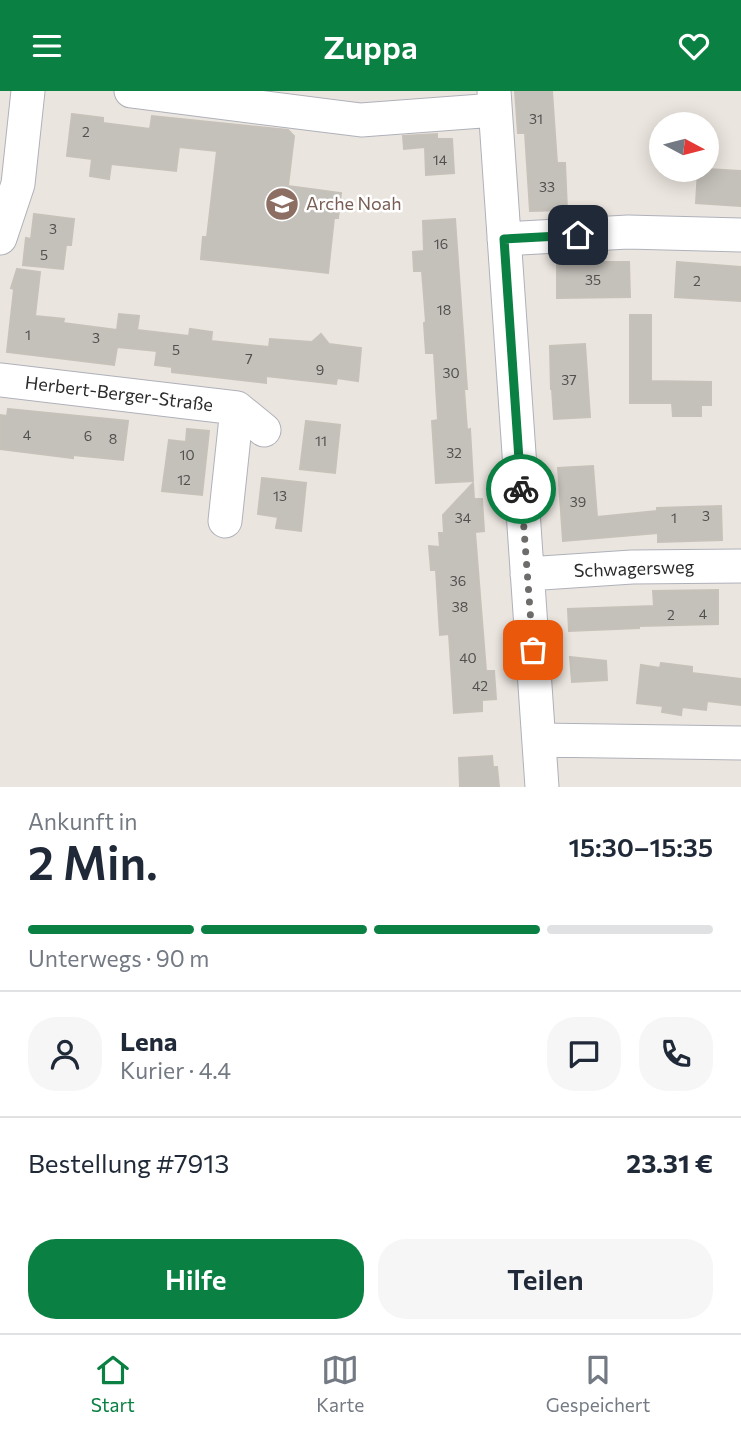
<!DOCTYPE html>
<html lang="de">
<meta charset="utf-8">
<style>
body{margin:0;font-family:Commissioner,sans-serif;background:#f6f6f7;color:#1f2937;height:100vh;display:flex;flex-direction:column;font-size:26px;white-space:nowrap}
*{box-sizing:border-box;margin:0}
p{font-size:23px;color:#747a83}
.icon{flex:none;width:38px;height:38px;fill:none;stroke:currentColor;stroke-width:2;stroke-linecap:round;stroke-linejoin:round}
.map{position:relative;height:696px;overflow:hidden}
.side{display:flex;flex-direction:column;background:#fff;flex:1}
.side>*{flex:none}
.needle{width:46px;rotate:97deg}
.tools{position:absolute;left:649px;top:21px;display:grid;gap:14px}
.tools a{display:grid;place-items:center;width:70px;height:70px;border-radius:50%;background:#fff;box-shadow:0 4px 18px #0003;font-size:35px}
.pin{position:absolute;display:grid;place-items:center;width:60px;height:60px;color:#fff;margin:-30px;border-radius:14px;box-shadow:0 4px 10px #0006}
.courier{position:absolute;display:grid;place-items:center;width:70px;height:70px;margin:-35px;border:5px solid #0b8043;border-radius:50%;background:#fff;color:#222;box-shadow:0 2px 9px #0007}
.summary em{font-style:normal;font-weight:600}
.summary div{display:flex;flex-direction:column-reverse}
.summary{display:flex;align-items:center;justify-content:space-between;height:119px;padding:0 28px}
h1{font-size:46px;font-weight:600;line-height:52px}
.bar{display:grid;grid-template-columns:repeat(4,1fr);gap:10px 7px;align-content:center;height:84px;padding:0 28px}
.bar i{height:9px;border-radius:5px;background:#e0e1e3}
.bar .current{background:#0b8043}
.bar p{grid-column:span 4}
.line{display:flex;align-items:center;gap:18px;padding:0 28px;border-top:2px solid #e0e1e3}
.line div{flex:1}
.round{display:grid;place-items:center;flex:none;width:74px;height:74px;border-radius:28px;background:#f6f6f7}
.primary-button{display:flex;gap:14px;margin-top:auto;padding:14px 28px}
.primary-button a{flex:1;height:80px;border-radius:28px;background:#0b8043;color:#fff;font-size:28px;font-weight:600;line-height:80px;text-align:center}
.primary-button a+a{background:#f6f6f7;color:#1f2937}
header{display:flex;justify-content:space-between;align-items:center;height:91px;padding:0 28px;background:#0b8043;color:#fff;font-size:32px;font-weight:600}
.tabs{display:flex;justify-content:space-around;align-items:center;height:98px;border-top:2px solid #e0e1e3;background:#fff;font-size:19px;color:#747a83}
.tabs a{display:grid;justify-items:center;gap:4px}
.tabs .current{color:#0b8043}
.map>svg:first-child{display:block}
.building{fill:#c4c0ba;stroke:#c6c1b9;stroke-width:2}
.lines{fill:none;stroke-linecap:round;stroke-linejoin:round}
.minor-casing{stroke:#afb1ba;stroke-width:35}
.minor{stroke:#fff;stroke-width:33}
.done{stroke:#6e6c6a;stroke-width:7;stroke-dasharray:0 12.6}
.route{stroke:#0b8043;stroke-width:9}
.labels{text-anchor:middle;stroke-width:5;stroke-linejoin:round;paint-order:stroke}
.number-label{font-size:14px;fill:#51504f}
.education-label{font-size:18px;fill:#785e54;stroke:#fff;text-anchor:start}
.street-label{font-size:18px;fill:#2b2b2b;stroke:#fff}
</style>
<header><svg class="icon" aria-label="menu" viewBox="0 0 24 24"><path d="M4 6h16M4 12h16M4 18h16"/></svg>Zuppa<svg class="icon" aria-label="heart" viewBox="0 0 24 24"><path d="M12 20l-8-8c-3-5 5-10 8-4 3-6 11-1 8 4z"/></svg></header>
<div class="map">
<svg width="741" height="696" viewBox="0 0 741 696">
<rect width="100%" height="100%" fill="#ebe5df"/>
<path class="building" d="M515,0H552L557,72H565L567,119L530,120L525,42H518Z
M72,23L103,27V32L150,38L152,25L288,39L294,45L288,95L341,102L338,127H334L328,182L201,168L203,146H207L217,60L179,56L176,80L111,73L109,88L90,85L92,68L67,65Z
M437,43V48H452L454,82L426,84L425,56L404,58L403,45Z
M707,78L741,80V115L696,112L698,79Z
M34,123L74,128L71,154H66L63,178L23,174L26,147L31,148Z
M455,128L467,298H464L467,339L470,338L473,390L436,392L432,330L438,329L434,262H426L424,232L426,231L422,180H414L413,161L424,160L423,130Z
M557,171H629L630,206L557,207Z
M677,171L741,176V210L675,206Z
M17,178L40,181L35,225L64,228L63,232L117,239L119,223L139,225L137,239L189,245L190,238L212,241L211,250L269,256L270,248L312,251L321,243L329,253L361,257L358,290L337,287L336,293L266,285V292L172,281V276L155,274L157,260L117,256L114,274L7,261L14,198L11,197Z
M630,224H651V290L711,291V314H701V325H673L672,312H630Z
M585,253L590,326L554,328L552,298H551L550,255Z
M8,318L128,330L123,369L73,364V367L0,358V324L7,325Z
M306,330L340,334L335,382L300,378Z
M187,338L209,340L202,404L162,400L169,349L186,351Z
M593,375L597,426L657,420V417L721,415L722,449L658,451V442L563,450L558,377Z
M262,387L306,392L301,440L276,437L278,426L258,423Z
M473,392L474,408H482L484,440L475,441L486,580H494L496,608L482,609V620L454,622L449,543L440,544L436,479H431L429,455L440,456L439,442H444L443,424Z
M718,499V533L639,535V537L569,540L568,518L654,515L653,500Z
M570,566L606,570L607,589L572,591Z
M661,572L692,576V582L741,588V614L707,610L706,619L682,616L681,624L662,621L663,615L637,612L641,574L660,577Z
M492,665L493,676H497L499,696H460L459,667Z"/>
<g class="lines">
<g class="minor-casing">
<path id="minor" d="M131,0L361,29L495,19
M494,0L542,696
M0,147L18,93L28,0
M504,148L628,141L741,144
M0,289L237,317L264,339
M225,430L237,317
M527,483L632,476L741,475
M539,649L741,652"/>
</g>
<use href="#minor" class="minor"/>
</g>
<g class="lines">
<path class="done" d="M521,398L533,559"/>
<path class="route" d="M521,398L504,148L578,144"/>
</g>
<defs>
<g id="school-disc" transform="scale(1.75)"><circle r="9.5" fill="#8d6e63" stroke="#fff"/><path d="M0-5L7-2L0 1L-7-2ZM-4 1L0 2.5L4 1V4Q0 6-4 4Z" fill="#fff"/></g>
</defs>
<g fill-rule="evenodd">
<use href="#school-disc" x="282" y="113"/>
</g>
<g class="labels">
<g class="number-label">
<text x="536" y="33">31</text>
<text x="86" y="46">2</text>
<text x="440" y="74">14</text>
<text x="547" y="101">33</text>
<text x="53" y="143">3</text>
<text x="441" y="158">16</text>
<text x="44" y="169">5</text>
<text x="593" y="194">35</text>
<text x="697" y="195">2</text>
<text x="444" y="224">18</text>
<text x="28" y="249">1</text>
<text x="96" y="252">3</text>
<text x="176" y="264">5</text>
<text x="249" y="273">7</text>
<text x="320" y="284">9</text>
<text x="451" y="287">30</text>
<text x="569" y="294">37</text>
<text x="27" y="349">4</text>
<text x="88" y="350">6</text>
<text x="113" y="353">8</text>
<text x="321" y="355">11</text>
<text x="454" y="367">32</text>
<text x="187" y="369">10</text>
<text x="184" y="394">12</text>
<text x="280" y="410">13</text>
<text x="578" y="416">39</text>
<text x="706" y="430">3</text>
<text x="463" y="432">34</text>
<text x="674" y="432">1</text>
<text x="458" y="495">36</text>
<text x="460" y="521">38</text>
<text x="703" y="528">4</text>
<text x="671" y="529">2</text>
<text x="468" y="572">40</text>
<text x="480" y="600">42</text>
</g>
<g class="education-label">
<text x="306" y="119">Arche Noah</text>
</g>
<g class="street-label">
<text transform="translate(119 303) rotate(7)" y="6">Herbert-Berger-Straße</text>
<text transform="translate(634 478) rotate(-2)" y="6">Schwagersweg</text>
</g>
</g>
</svg>
<div class="tools">
<a><svg class="needle" viewBox="-14 -14 28 28"><path d="M0-13l5 13h-10z" fill="#e53935"/><path d="M0 13l5-13h-10z" fill="#747a83"/></svg></a>
</div>
<div class="pin" style="left:533px;top:559px;background:#ea580c"><svg class="icon" aria-label="bag" viewBox="0 0 24 24"><path d="M5 8h14l-1 12H6zM9 8a3 3 0 0 1 6 0"/></svg></div>
<div class="pin" style="left:578px;top:144px;background:#1f2937"><svg class="icon" aria-label="home" viewBox="0 0 24 24"><path d="M3 11l9-7 9 7M6 9v11h12V9"/></svg></div>
<div class="courier" style="left:521px;top:398px"><svg class="icon" aria-label="bike" viewBox="0 0 24 24"><circle cx="6" cy="16" r="4"/><circle cx="18" cy="16" r="4"/><path d="M6 16l4-8h5l3 8M10 8l3 8H6M13 5h3"/></svg></div>
</div>
<section class="side">
<div class="summary"><div><h1>2 Min.</h1><p>Ankunft in</p></div><em>15:30–15:35</em></div>
<div class="bar"><i class="current"></i><i class="current"></i><i class="current"></i><i></i><p>Unterwegs · 90 m</p></div>
<div class="line" style="height:126px"><a class="round"><svg class="icon" aria-label="person" viewBox="0 0 24 24"><circle cx="12" cy="8" r="4"/><path d="M4 21q1-7 8-7t8 7"/></svg></a><div><b>Lena</b><p>Kurier · 4.4</p></div><a class="round"><svg class="icon" aria-label="chat" viewBox="0 0 24 24"><path d="M4 5h16v11H9l-5 4z"/></svg></a><a class="round"><svg class="icon" aria-label="phone" viewBox="0 0 24 24"><path d="M5 4h4l2 5-3 2q2 4 5 5l2-3 5 2v4C11 20 4 13 5 4z"/></svg></a></div>
<div class="line" style="height:91px"><div>Bestellung #7913</div><b>23.31 €</b></div>
<div class="primary-button"><a>Hilfe</a><a>Teilen</a></div>
</section>
<nav class="tabs">
<a class="current"><svg class="icon" aria-label="home" viewBox="0 0 24 24"><path d="M3 11l9-7 9 7M6 9v11h12V9"/></svg>Start</a>
<a><svg class="icon" aria-label="map" viewBox="0 0 24 24"><path d="M3 6l6-2 6 2 6-2v14l-6 2-6-2-6 2zM9 4v14M15 6v14"/></svg>Karte</a>
<a><svg class="icon" aria-label="saved" viewBox="0 0 24 24"><path d="M7 4h10v16l-5-4-5 4z"/></svg>Gespeichert</a>
</nav>
